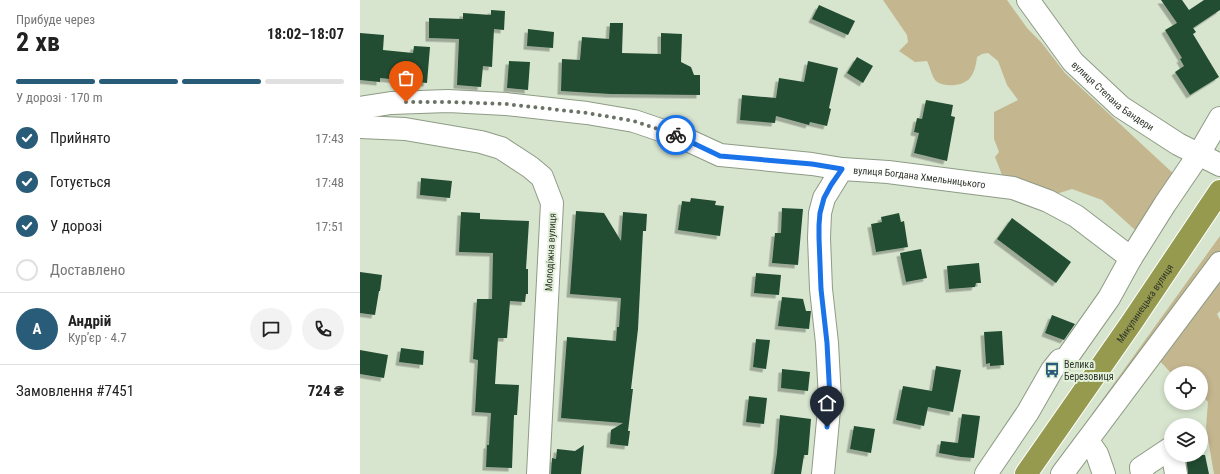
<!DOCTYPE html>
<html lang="uk">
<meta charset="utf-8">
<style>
body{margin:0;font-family:"Roboto Condensed",sans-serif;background:#f2f2f2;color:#222;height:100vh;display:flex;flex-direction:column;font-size:15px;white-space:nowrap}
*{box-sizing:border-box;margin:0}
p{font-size:13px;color:#767676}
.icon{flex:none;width:22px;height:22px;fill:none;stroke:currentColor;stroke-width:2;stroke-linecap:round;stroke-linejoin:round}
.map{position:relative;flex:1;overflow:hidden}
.panel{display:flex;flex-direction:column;background:#fff;width:360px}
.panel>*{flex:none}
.buttons{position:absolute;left:804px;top:366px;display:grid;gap:8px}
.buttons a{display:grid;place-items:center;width:44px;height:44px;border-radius:50%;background:#fff;box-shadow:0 2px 6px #0003;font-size:20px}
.pin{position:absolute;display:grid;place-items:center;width:34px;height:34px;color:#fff;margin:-41px -17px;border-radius:50% 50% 50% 0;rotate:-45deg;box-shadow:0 0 4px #0007}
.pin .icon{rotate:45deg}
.courier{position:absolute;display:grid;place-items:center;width:40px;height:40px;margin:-20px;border:3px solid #1a73e8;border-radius:50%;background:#fff;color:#222;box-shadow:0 1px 5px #0007}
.head em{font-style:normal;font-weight:700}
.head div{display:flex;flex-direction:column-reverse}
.head{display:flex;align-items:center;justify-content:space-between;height:68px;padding:0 16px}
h1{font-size:26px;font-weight:700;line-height:30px}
.bar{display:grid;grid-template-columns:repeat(4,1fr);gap:6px 4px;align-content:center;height:48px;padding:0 16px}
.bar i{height:5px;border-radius:3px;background:#e0e0e0}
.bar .on{background:#295c79}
.bar p{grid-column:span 4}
.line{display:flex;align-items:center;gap:10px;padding:0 16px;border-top:1px solid #e0e0e0}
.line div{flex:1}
.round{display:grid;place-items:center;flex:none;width:42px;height:42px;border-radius:21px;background:#f2f2f2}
ol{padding:0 16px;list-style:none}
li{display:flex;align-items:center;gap:12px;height:44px}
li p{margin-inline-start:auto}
li .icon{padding:4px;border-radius:50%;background:#295c79;color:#fff;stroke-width:4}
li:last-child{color:#767676}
li i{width:22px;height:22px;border:2px solid #e0e0e0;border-radius:50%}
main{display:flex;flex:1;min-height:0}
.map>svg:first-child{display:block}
.green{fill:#c4b68f}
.building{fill:#224d31;filter:url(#shadow)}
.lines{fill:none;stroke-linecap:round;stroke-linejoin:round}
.minor-casing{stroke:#8e9b86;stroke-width:24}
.highway-casing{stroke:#fff;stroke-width:24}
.minor{stroke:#fff;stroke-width:22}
.highway{stroke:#959a4e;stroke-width:22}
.done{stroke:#6a7365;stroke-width:4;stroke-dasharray:0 7.2}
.route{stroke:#1a73e8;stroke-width:5}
.labels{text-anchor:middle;stroke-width:4;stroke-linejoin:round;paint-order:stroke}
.street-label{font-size:10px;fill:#2f352c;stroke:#e4f2db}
.poi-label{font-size:10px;fill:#2f352c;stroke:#e4f2db;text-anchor:start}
</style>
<main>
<section class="panel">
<div class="head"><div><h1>2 хв</h1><p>Прибуде через</p></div><em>18:02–18:07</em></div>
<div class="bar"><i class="on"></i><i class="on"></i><i class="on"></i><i></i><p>У дорозі · 170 m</p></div>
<ol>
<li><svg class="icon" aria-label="check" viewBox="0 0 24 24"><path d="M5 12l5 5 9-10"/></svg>Прийнято<p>17:43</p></li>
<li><svg class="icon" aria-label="check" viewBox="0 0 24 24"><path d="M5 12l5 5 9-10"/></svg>Готується<p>17:48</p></li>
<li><svg class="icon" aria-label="check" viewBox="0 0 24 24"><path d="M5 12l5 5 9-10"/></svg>У дорозі<p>17:51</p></li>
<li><i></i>Доставлено</li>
</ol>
<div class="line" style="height:72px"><b class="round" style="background:#295c79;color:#fff">А</b><div><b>Андрій</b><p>Кур’єр · 4.7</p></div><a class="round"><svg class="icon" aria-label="chat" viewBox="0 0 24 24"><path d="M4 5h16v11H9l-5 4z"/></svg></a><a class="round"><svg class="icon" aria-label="phone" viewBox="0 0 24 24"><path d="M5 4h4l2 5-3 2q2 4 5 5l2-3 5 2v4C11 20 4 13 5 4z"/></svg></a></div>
<div class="line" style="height:52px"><div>Замовлення #7451</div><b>724 ₴</b></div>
</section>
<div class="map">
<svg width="860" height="474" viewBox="0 0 860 474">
<defs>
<filter id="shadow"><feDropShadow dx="-3.5" dy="3.5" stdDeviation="0" flood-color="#0004"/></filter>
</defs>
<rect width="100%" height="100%" fill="#d7e5ce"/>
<path class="green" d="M523,0H647L667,28L681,42L705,73L816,176L780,230L774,229L742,200L712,189L696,194L644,180L635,157L639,152L634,139V112L658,100L647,85L638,61L628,53L622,54L617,57C616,65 615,71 610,78C604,86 584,88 576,81C572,77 570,67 567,61L555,62L539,51L548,42L547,35Z
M860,236V251L850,261L731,422L732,414Z
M860,268V311L857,314L860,320V474H854L846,427L848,402L841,394V373H811L799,360Z"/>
<path class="building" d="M801,0H822L829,10L844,0H860V10L833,28L836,32L833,34L859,77L830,95L815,72L824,66L820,59L822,58L805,30L817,23Z
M459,5L495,21L488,35L452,19Z
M131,10L145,11L144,30L134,29L132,67L123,66L121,87L97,85L99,39L69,38V18L103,19V13L131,15Z
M250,23H263L262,53L301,54V33L322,34L321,62L331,67L334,75H340V95L250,94L201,91L202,59L220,60L222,37L249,39Z
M168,29L194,32L193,48L167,46Z
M0,33L24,35L23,50L53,53L54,46L70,47L67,83L20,78V82L0,80Z
M497,57L513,66L503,83L487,73Z
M149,61L170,62L168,90L147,88Z
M448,61L478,68L469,108L471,109L467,126L450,122L449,125L416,116L415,123L380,120L382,95L416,98L419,78L444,82Z
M566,100L593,105L591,116L595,117L587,161L554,153L559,133L554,132L557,118L562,119Z
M61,178L92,181L90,198L60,195Z
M331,198L356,201L355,205L364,206L360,236L318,230L322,201L330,202Z
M422,208L443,209L438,265L412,263L415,233H421Z
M216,211L244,213L261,241L263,212L287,214L286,231H283L278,329L271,389H273L268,431H270L268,446L250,444L251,430L263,423L201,418L207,337L256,341L257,327H259L261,298L210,294Z
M101,212L120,213V219L169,221L166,269H168V294H166L165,302L150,301L147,338H138L135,384L159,385L157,415H154L152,468L126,467L127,445H129L131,413L115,412L118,360L113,359L117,299H132L133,253L99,252Z
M539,213L541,222L544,221L548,247L516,252L511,224L522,222L521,217Z
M652,218L711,262L696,283L637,239Z
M561,249L567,278L546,282L540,253Z
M619,263L621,283H616L615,287L589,289L587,266Z
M0,272L22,275L20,291H19L15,315L0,313Z
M396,273L421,275L419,295L394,293Z
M422,297L443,299L446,311H451L449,329L418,326Z
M692,315L715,324L704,340L685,333Z
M642,331L644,365L630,366V363L626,364L624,332Z
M396,339L410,340L406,369L393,367Z
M41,348L64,351L63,365L39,362Z
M0,350L28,355L24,378L0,374Z
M576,366L601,370L593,412L568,407L564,426L536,420L543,386L572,391Z
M422,369L450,372L448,391L421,388Z
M389,396L407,398L404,424L386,422Z
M602,414L620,416L614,458L601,457L579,453L581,441L598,443Z
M420,415L451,419L448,455H444L441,474H414L417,453Z
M494,426L515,429L511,453L490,449Z
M224,445L221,474H191L192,458L196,459L197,449L215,451Z
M826,455H845L849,474H828Z"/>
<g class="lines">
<g class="minor-casing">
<g id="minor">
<path id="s1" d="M668,0L713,62L761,107L818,144L860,165"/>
<path id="s2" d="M0,108L31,103L88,101L146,104L227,113L274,121L321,137L360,155L452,164L482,169L528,172L653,188L688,201L716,216L771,258"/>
<path d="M0,127L45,129L121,142L141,148L170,167L182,177L192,203L178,474"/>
<path d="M728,441L737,454L744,474"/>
<path d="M813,455L816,474"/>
<path d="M463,474L470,399L467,343L461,289L459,238L460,213L464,198L482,169"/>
<path d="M626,474L668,412L692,370L700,360L706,359L749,298L771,258L805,204L839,154L860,118"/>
<path d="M702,474L860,263"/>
<path d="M782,474L781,468L811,448"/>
</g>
</g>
<g class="highway-casing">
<g id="highway">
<path id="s3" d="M666,474L772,322L860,191"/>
</g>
</g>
<use href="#minor" class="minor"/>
<use href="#highway" class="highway"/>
</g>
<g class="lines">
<path class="done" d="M46,102H88L146,104L227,113L274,121L316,135"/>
<path class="route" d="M316,135L360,156L452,164L482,169L471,185L464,198L460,213L459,225V238L461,289L467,343L470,399L467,427"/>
</g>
<defs>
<g id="bus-bare" transform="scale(1.2)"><path d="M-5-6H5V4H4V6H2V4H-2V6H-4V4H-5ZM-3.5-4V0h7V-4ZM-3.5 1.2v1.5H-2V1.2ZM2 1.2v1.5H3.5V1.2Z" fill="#295c79" stroke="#e4f2db" stroke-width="2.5" paint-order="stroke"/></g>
</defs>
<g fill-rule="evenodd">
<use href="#bus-bare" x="692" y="370"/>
</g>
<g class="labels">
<g class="street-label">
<text dy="4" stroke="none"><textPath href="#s1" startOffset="129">вулиця Степана Бандери</textPath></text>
<text dy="4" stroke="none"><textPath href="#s2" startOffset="569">вулиця Богдана Хмельницького</textPath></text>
<text transform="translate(190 252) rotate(-87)" y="4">Молодіжна вулиця</text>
<text dy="4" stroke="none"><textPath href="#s3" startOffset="208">Микулинецька вулиця</textPath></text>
</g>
<g class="poi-label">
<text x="704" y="368">Велика<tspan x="704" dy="12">Березовиця</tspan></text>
</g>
</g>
</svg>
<div class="buttons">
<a><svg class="icon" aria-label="locate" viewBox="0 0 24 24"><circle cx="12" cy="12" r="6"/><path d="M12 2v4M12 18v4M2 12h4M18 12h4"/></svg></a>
<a><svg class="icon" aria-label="layers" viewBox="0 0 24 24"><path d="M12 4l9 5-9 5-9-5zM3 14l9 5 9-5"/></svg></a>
</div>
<div class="pin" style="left:46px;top:102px;background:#ea580c"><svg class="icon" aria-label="bag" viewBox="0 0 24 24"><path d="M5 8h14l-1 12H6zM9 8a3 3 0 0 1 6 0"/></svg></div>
<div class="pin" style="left:467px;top:427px;background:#1f2937"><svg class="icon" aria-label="home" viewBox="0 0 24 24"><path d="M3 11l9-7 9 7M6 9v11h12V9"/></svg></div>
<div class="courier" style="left:316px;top:135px"><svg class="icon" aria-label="bike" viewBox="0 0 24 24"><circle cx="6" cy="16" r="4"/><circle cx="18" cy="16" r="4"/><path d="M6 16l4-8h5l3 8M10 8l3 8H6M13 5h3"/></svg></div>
</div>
</main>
